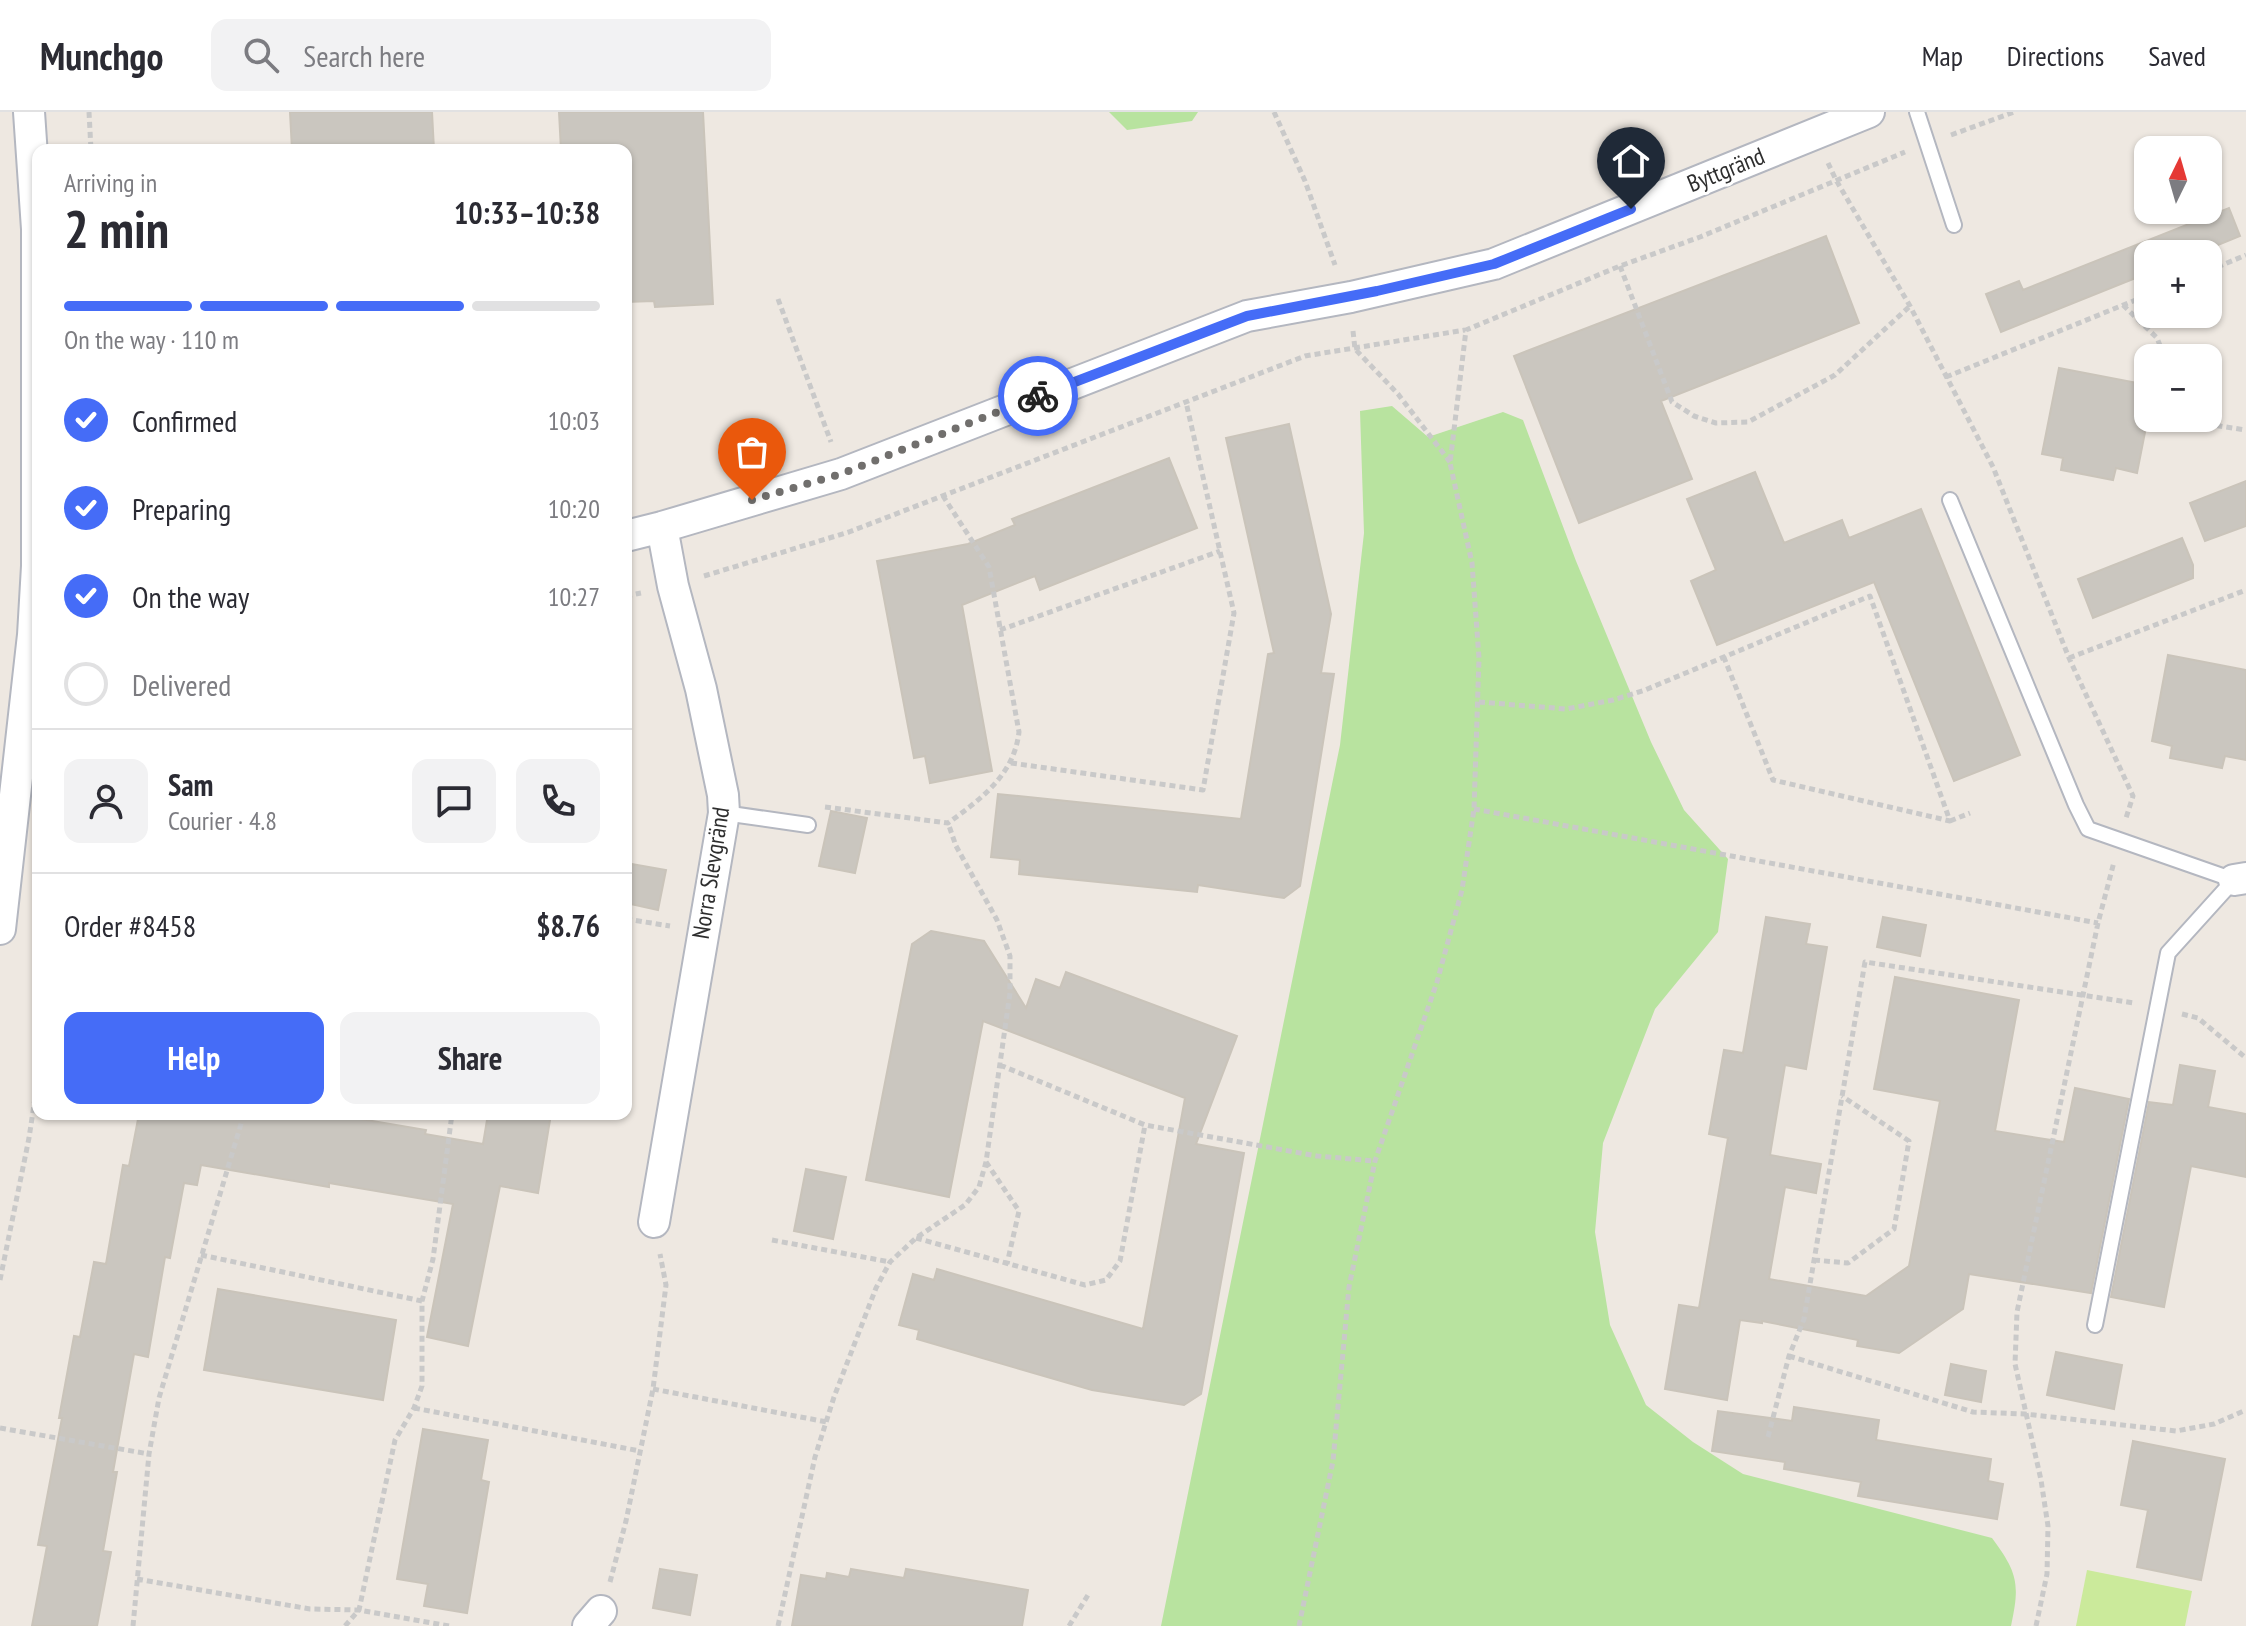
<!DOCTYPE html>
<meta charset="utf-8">
<style>
body{margin:0;font-family:"PT Sans Narrow",sans-serif;background:#f2f2f3;color:#2b2b33;height:100vh;display:flex;flex-direction:column;font-size:30px;white-space:nowrap}
*{box-sizing:border-box;margin:0}
p{font-size:26px;color:#7c7c81}
.icon{flex:none;width:44px;height:44px;fill:none;stroke:currentColor;stroke-width:2;stroke-linecap:round;stroke-linejoin:round}
.map{position:relative;flex:1;overflow:hidden}
.drawer{position:absolute;left:32px;top:32px;width:600px;height:976px;display:flex;flex-direction:column;background:#fff;border-radius:16px;box-shadow:0 2px 6px #0004}
.drawer>*{flex:none}
.needle{width:52px;rotate:5deg}
.controls{position:absolute;left:2134px;top:24px;display:grid;gap:16px}
.controls a{display:grid;place-items:center;width:88px;height:88px;border-radius:16px;background:#fff;box-shadow:0 2px 6px #0004;font-size:40px}
.pin{position:absolute;display:grid;place-items:center;width:68px;height:68px;color:#fff;margin:-82px -34px;border-radius:50% 50% 50% 0;rotate:-45deg;box-shadow:0 0 8px #0007}
.pin .icon{rotate:45deg}
.courier{position:absolute;display:grid;place-items:center;width:80px;height:80px;margin:-40px;border:6px solid #456cf7;border-radius:50%;background:#fff;color:#222;box-shadow:0 2px 10px #0007}
.headline em{font-style:normal;font-weight:600}
.headline div{display:flex;flex-direction:column-reverse}
.headline{display:flex;align-items:center;justify-content:space-between;height:136px;padding:0 32px}
h1{font-size:52px;font-weight:600;line-height:60px}
.bar{display:grid;grid-template-columns:repeat(4,1fr);gap:12px 8px;align-content:center;height:96px;padding:0 32px}
.bar i{height:10px;border-radius:6px;background:#e1e1e2}
.bar .selected{background:#456cf7}
.bar p{grid-column:span 4}
.line{display:flex;align-items:center;gap:20px;padding:0 32px;border-top:2px solid #e1e1e2}
.line div{flex:1}
.round{display:grid;place-items:center;flex:none;width:84px;height:84px;border-radius:16px;background:#f2f2f3}
ol{padding:0 32px;list-style:none}
li{display:flex;align-items:center;gap:24px;height:88px}
li p{margin-inline-start:auto}
li .icon{padding:8px;border-radius:50%;background:#456cf7;color:#fff;stroke-width:4}
li:last-child{color:#7c7c81}
li i{width:44px;height:44px;border:4px solid #e1e1e2;border-radius:50%}
.button{display:flex;gap:16px;margin-top:auto;padding:16px 32px}
.button a{flex:1;height:92px;border-radius:16px;background:#456cf7;color:#fff;font-size:32px;font-weight:600;line-height:92px;text-align:center}
.button a+a{background:#f2f2f3;color:#2b2b33}
header{display:flex;align-items:center;gap:48px;box-sizing:border-box;height:112px;padding:0 40px;background:#fff;border-bottom:2px solid #e1e1e2}
header strong{font-size:38px}
nav{display:flex;gap:44px;margin-inline-start:auto;font-size:28px}
.search{width:560px;height:72px;background:#f2f2f3;display:flex;align-items:center;gap:20px;box-sizing:border-box;padding:0 28px;border-radius:16px;color:#7c7c81;font-size:30px}
.map>svg:first-child{display:block}
.green{fill:#b8e39f}
.pitch{fill:#cbea9b}
.building{fill:#cac6bf;stroke:#cac4ba;stroke-width:2}
.lines{fill:none;stroke-linecap:round;stroke-linejoin:round}
.lane-casing{stroke:#b4b7c0;stroke-width:18}
.street-casing{stroke:#b4b7c0;stroke-width:34}
.path{stroke:#c9c9c9;stroke-width:5;stroke-dasharray:6 4;stroke-linecap:butt}
.lane{stroke:#fff;stroke-width:14}
.street{stroke:#fff;stroke-width:30}
.done{stroke:#716f6d;stroke-width:8;stroke-dasharray:0 14.4}
.route{stroke:#456cf7;stroke-width:10}
.labels{text-anchor:middle;stroke-width:6;stroke-linejoin:round;paint-order:stroke}
.street-label{font-size:24px;fill:#2e2e2e;stroke:#fff}
</style>
<header>
<strong>Munchgo</strong>
<div class="search"><svg class="icon" aria-label="search" viewBox="0 0 24 24"><circle cx="10" cy="10" r="6"/><path d="M15 15l6 6"/></svg>Search here</div>
<nav><a>Map</a><a>Directions</a><a>Saved</a></nav>
</header>
<div class="map">
<svg width="2246" height="1514" viewBox="0 0 2246 1514">
<rect width="100%" height="100%" fill="#eee8e1"/>
<path class="green" d="M1109,0H1198L1192,9L1127,18Z
M1392,294L1428,325L1503,300L1523,308L1576,449L1651,630L1684,698L1728,747L1718,820L1655,897L1603,1031L1595,1120L1610,1213L1646,1293L1693,1330L1743,1362L1992,1426C2018,1461 2020,1472 2011,1514H1161L1340,633L1364,421L1360,299Z"/>
<path class="pitch" d="M2087,1458L2192,1479L2185,1514H2076Z"/>
<path class="building" d="M290,0H432L434,38H292Z
M559,0H703L713,192L655,195L654,189L626,190V38H561Z
M2229,96L2240,124L2196,142H2148V161L2001,220L1986,182L2019,169L2023,178Z
M1826,124L1859,211L1661,289L1692,367L1579,411L1514,244Z
M2059,256L2148,273V305L2137,361L2116,356L2113,368L2061,358L2063,346L2042,342Z
M1289,312L1331,502L1321,561L1334,562L1300,774L1284,786L1198,773L1197,780L1019,762L1020,748L991,745L998,682L1241,707L1268,542L1274,541L1226,326Z
M1169,346L1197,416L1040,478L1035,464L962,493L992,659L930,671L925,644L914,646L877,449L968,432L1015,413L1012,407Z
M1755,360L1784,431L1842,408L1849,426L1921,397L2020,643L1954,669L1874,470L1717,533L1691,469L1716,458L1687,387Z
M2246,369V414L2205,429L2190,391Z
M2182,426L2193,453V466L2093,506L2078,467Z
M2168,543L2246,558V648L2225,644L2222,656L2170,646L2172,634L2152,629Z
M831,699L867,706L855,761L819,754Z
M626,751L666,758L658,798L626,791Z
M1766,805L1810,812L1806,832L1827,835L1806,957L1785,953L1770,1043L1821,1052L1816,1081L1785,1075L1769,1167L1866,1184L1909,1154L1940,989L1874,977L1895,865L2019,888L1995,1019L2064,1030L2075,976L2129,987L2091,1181L1969,1162L1963,1197L1899,1241L1857,1234L1858,1228L1762,1209V1211L1740,1208L1727,1288L1665,1277L1679,1193L1699,1196L1728,1026L1709,1022L1724,938L1743,941Z
M1883,805L1926,813L1920,844L1877,835Z
M931,819L984,829L1026,896L1036,867L1060,876L1066,860L1237,924L1196,1032L1244,1041L1201,1282L1184,1293L1092,1278L917,1227L919,1218L899,1213L913,1162L934,1168L937,1157L1143,1217L1185,986L983,909L949,1085L866,1068L912,832Z
M2180,953L2215,959L2208,995L2246,1002V1065L2191,1054L2164,1195L2111,1185L2149,990L2173,993Z
M139,1002H331L426,1018L425,1022L483,1032L488,1002H551L538,1081L500,1074L468,1234L427,1225L453,1092L329,1071V1075L201,1053L197,1073L184,1071L170,1146L165,1145L148,1245L134,1242L113,1360H117L103,1439L111,1440L97,1514H32L47,1434L38,1433L62,1306H59L74,1224L80,1225L94,1150L106,1152L123,1053L129,1054Z
M806,1057L846,1065L833,1127L794,1119Z
M218,1177L396,1208L383,1288L204,1258Z
M2056,1240L2122,1253L2114,1297L2047,1283Z
M1951,1252L1986,1259L1981,1290L1945,1283Z
M1794,1295L1879,1308L1876,1328L1991,1347L1988,1369L2003,1372L1997,1407L1858,1384L1861,1370L1784,1357L1785,1350L1712,1339L1718,1299L1792,1309Z
M423,1317L488,1328L481,1368L489,1370L467,1501L424,1494L428,1472L397,1467Z
M2133,1329L2225,1347L2201,1468L2137,1455L2148,1398L2121,1393Z
M660,1457L697,1463L690,1503L653,1496Z
M851,1457L904,1466L906,1457L1028,1478L1022,1514H792L801,1463L826,1467L827,1461L849,1465Z"/>
<g class="lines">
<g class="lane-casing">
<path id="lane" d="M1917,0L1954,113
M1950,388L2076,693L2088,717L2234,768L2168,841L2095,1213
M724,701L808,713"/>
</g>
<g class="street-casing">
<path id="street" d="M626,424L662,415L841,362L1247,204L1351,185L1494,152L1869,0
M2234,768L2246,766
M0,817L33,523L37,454V117L29,0
M654,1110L724,701L723,683L701,577L673,474L662,415
M588,1514L601,1499"/>
</g>
<path class="path" d="M89,0L91,38
M1274,0L1305,69L1335,153
M1951,23L2014,0
M1828,51L1836,68L1910,194L1993,355L2069,546L2133,684L2126,706
M1620,154L1672,290L1694,304L1716,311L1748,310L1835,263L1910,194
M2208,159L2246,143
M778,187L831,330
M2123,193L2157,226L2165,246
M1353,219L1355,237L1398,282L1450,350
M1946,265L2148,183
M2167,306L2246,318
M704,464L849,420L1305,244L1465,218
M626,484L641,481
M1000,518L1220,439
M2069,546L2246,478
M1479,590L1566,597L1613,588L1645,578L1870,484L1950,709L1773,668L1723,543
M1011,651L1203,678L1234,501L1186,290
M825,695L948,711C981,687 1014,663 1019,620L989,455L943,384
M1474,697L2098,811
M1950,709L1970,701
M626,807L670,814
M2182,902L2198,906L2246,946
M1000,953L1145,1013L1317,1044L1375,1049
M986,1050L1019,1099L1007,1152
M916,1126L1085,1173L1106,1168L1120,1149L1145,1013
M772,1128L890,1150
M201,1143L422,1189
M1814,1148L1848,1151L1894,1117L1909,1029L1842,984
M0,1168L29,1026L38,966
M1789,1244L1973,1300L2025,1302L2176,1319L2214,1312L2246,1298
M653,1277L827,1310
M414,1296L640,1339
M0,1316L149,1342
M1768,1325L1789,1244L1804,1207L1865,850L2134,891
M137,1467L310,1497L359,1498L449,1514
M610,1470L626,1409L653,1277L666,1173L660,1142
M133,1514L149,1342L159,1286L244,1002
M345,1514L359,1498L395,1328L414,1296L422,1274V1189L433,1147L452,1002
M778,1514L815,1345L834,1285L876,1176L890,1150L916,1126L965,1093L979,1075L986,1050L1010,881V844L997,808L956,734L948,711
M1069,1514L1088,1483
M1299,1514L1333,1349L1349,1175L1375,1049L1437,870L1462,778L1474,697L1479,546L1472,451L1450,351L1466,218L1620,154L1700,125L1905,40
M2036,1514L2047,1462L2048,1414L2041,1368L2015,1252L2017,1200L2098,811L2114,750"/>
<use href="#lane" class="lane"/>
<use href="#street" class="street"/>
</g>
<g class="lines">
<path class="done" d="M752,388L841,362L1038,284"/>
<path class="route" d="M1038,284L1247,204L1377,179L1494,152L1631,97"/>
</g>
<g class="labels">
<g class="street-label">
<text transform="translate(1726 58) rotate(-22)" y="8">Byttgränd</text>
<text transform="translate(711 761) rotate(-81)" y="8">Norra Slevgränd</text>
</g>
</g>
</svg>
<div class="controls">
<a><svg class="needle" viewBox="-14 -14 28 28"><path d="M0-13l5 13h-10z" fill="#e53935"/><path d="M0 13l5-13h-10z" fill="#7c7c81"/></svg></a>
<a>+</a>
<a>−</a>
</div>
<div class="pin" style="left:752px;top:388px;background:#ea580c"><svg class="icon" aria-label="bag" viewBox="0 0 24 24"><path d="M5 8h14l-1 12H6zM9 8a3 3 0 0 1 6 0"/></svg></div>
<div class="pin" style="left:1631px;top:97px;background:#1f2937"><svg class="icon" aria-label="home" viewBox="0 0 24 24"><path d="M3 11l9-7 9 7M6 9v11h12V9"/></svg></div>
<div class="courier" style="left:1038px;top:284px"><svg class="icon" aria-label="bike" viewBox="0 0 24 24"><circle cx="6" cy="16" r="4"/><circle cx="18" cy="16" r="4"/><path d="M6 16l4-8h5l3 8M10 8l3 8H6M13 5h3"/></svg></div>
<section class="drawer">
<div class="headline"><div><h1>2 min</h1><p>Arriving in</p></div><em>10:33–10:38</em></div>
<div class="bar"><i class="selected"></i><i class="selected"></i><i class="selected"></i><i></i><p>On the way · 110 m</p></div>
<ol>
<li><svg class="icon" aria-label="check" viewBox="0 0 24 24"><path d="M5 12l5 5 9-10"/></svg>Confirmed<p>10:03</p></li>
<li><svg class="icon" aria-label="check" viewBox="0 0 24 24"><path d="M5 12l5 5 9-10"/></svg>Preparing<p>10:20</p></li>
<li><svg class="icon" aria-label="check" viewBox="0 0 24 24"><path d="M5 12l5 5 9-10"/></svg>On the way<p>10:27</p></li>
<li><i></i>Delivered</li>
</ol>
<div class="line" style="height:144px"><a class="round"><svg class="icon" aria-label="person" viewBox="0 0 24 24"><circle cx="12" cy="8" r="4"/><path d="M4 21q1-7 8-7t8 7"/></svg></a><div><b>Sam</b><p>Courier · 4.8</p></div><a class="round"><svg class="icon" aria-label="chat" viewBox="0 0 24 24"><path d="M4 5h16v11H9l-5 4z"/></svg></a><a class="round"><svg class="icon" aria-label="phone" viewBox="0 0 24 24"><path d="M5 4h4l2 5-3 2q2 4 5 5l2-3 5 2v4C11 20 4 13 5 4z"/></svg></a></div>
<div class="line" style="height:104px"><div>Order #8458</div><b>$8.76</b></div>
<div class="button"><a>Help</a><a>Share</a></div>
</section>
</div>
